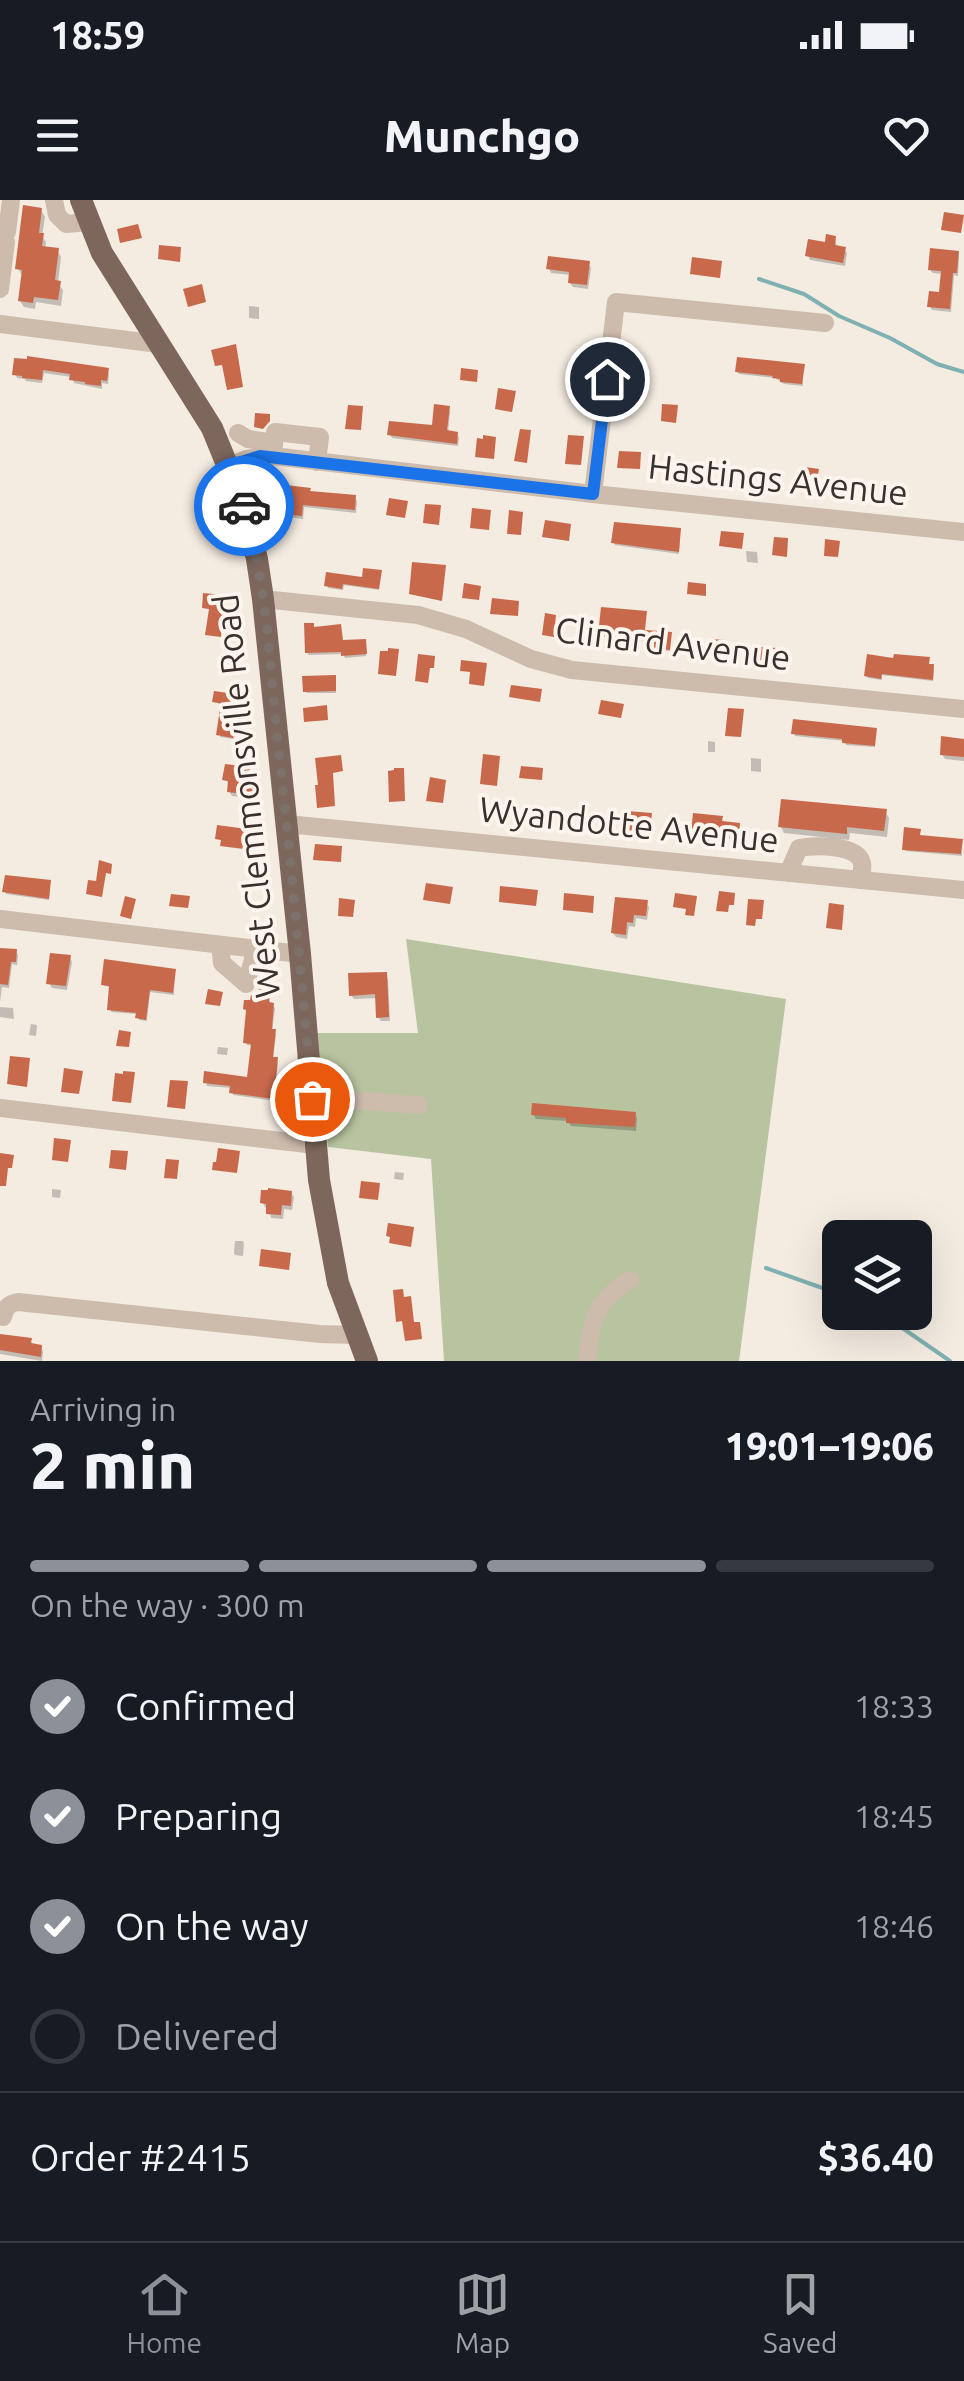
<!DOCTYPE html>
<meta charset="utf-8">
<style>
body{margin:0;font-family:Ubuntu,sans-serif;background:#242831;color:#f1f3f6;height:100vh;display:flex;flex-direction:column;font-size:38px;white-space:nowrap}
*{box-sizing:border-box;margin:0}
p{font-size:32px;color:#9ea1a6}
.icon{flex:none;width:55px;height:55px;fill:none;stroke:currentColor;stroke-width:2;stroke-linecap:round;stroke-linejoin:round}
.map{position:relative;height:1161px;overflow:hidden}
.details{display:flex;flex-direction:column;background:#171b24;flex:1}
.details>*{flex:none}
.buttons{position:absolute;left:822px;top:1020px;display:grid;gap:20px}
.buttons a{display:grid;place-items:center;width:110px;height:110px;border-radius:15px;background:#171b24;box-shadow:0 10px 40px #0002;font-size:50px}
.pin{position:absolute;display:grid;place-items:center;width:85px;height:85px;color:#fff;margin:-42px;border:5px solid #fff;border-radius:50%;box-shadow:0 2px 10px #0007}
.courier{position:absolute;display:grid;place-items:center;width:100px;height:100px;margin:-50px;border:8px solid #1a73e8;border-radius:50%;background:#fff;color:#222;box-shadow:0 2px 12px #0007}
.headline em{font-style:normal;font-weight:800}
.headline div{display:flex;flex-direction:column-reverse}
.headline{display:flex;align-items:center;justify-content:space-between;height:170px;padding:0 30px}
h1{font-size:65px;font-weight:800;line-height:75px}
.bar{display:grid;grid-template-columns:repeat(4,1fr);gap:15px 10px;align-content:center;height:120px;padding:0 30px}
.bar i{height:12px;border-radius:8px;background:#363941}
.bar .current{background:#8c9099}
.bar p{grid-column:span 4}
.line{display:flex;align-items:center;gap:25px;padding:0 30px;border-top:2px solid #363941}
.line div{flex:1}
ol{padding:0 30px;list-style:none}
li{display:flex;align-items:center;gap:30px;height:110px}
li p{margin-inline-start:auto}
li .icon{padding:10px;border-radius:50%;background:#8c9099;color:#fff;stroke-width:4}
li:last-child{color:#9ea1a6}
li i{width:55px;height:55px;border:5px solid #363941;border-radius:50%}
.status{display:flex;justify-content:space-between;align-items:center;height:70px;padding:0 50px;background:#171b24;direction:ltr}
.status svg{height:28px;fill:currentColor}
header{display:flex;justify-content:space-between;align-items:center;height:130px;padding:0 30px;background:#171b24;font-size:45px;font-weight:800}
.tab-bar{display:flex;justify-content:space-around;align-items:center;height:140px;border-top:2px solid #363941;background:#171b24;font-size:28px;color:#9ea1a6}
.tab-bar a{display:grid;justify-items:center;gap:5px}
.tab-bar .current{color:#8c9099}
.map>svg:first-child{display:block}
.green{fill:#b8c4a0}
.shadow{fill:#0003}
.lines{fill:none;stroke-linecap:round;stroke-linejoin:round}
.stream{stroke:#7fb0b2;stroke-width:4}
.building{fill:#c8694b}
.minor{stroke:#cdbbac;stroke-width:18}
.major{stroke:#7d675c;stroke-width:22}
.done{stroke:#7c716b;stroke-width:10;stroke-dasharray:0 18}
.route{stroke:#1a73e8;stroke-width:12}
.labels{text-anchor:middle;stroke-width:8;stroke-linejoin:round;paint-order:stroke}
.street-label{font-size:35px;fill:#3b302b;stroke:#fbf5ee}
</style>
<div class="status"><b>18:59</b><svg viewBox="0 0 49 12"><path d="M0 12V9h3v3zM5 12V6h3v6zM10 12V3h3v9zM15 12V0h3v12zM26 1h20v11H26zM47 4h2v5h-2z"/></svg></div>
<header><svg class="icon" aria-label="menu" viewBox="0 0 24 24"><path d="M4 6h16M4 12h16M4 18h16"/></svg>Munchgo<svg class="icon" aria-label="heart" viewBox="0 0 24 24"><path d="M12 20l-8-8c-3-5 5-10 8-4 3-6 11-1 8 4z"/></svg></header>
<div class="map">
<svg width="964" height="1161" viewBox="0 0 964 1161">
<rect width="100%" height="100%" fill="#f4ebe1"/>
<path class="green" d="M406,739L786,799L739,1161H444L431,959L328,947L316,833H418Z"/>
<path class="shadow" d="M41,10L45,17L42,36L46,42L45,49L57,50L61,57L58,83L63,90L61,106L36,102L35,109L24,107L20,101L22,75L18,69Z
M835,38L837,48L844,49L847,53L845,66L810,60L808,56Z
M957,53L959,57L958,76L954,75L951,112L932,110L930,106L941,95L943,74L933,73L930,70Z
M588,63L591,68L588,89L573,87L570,83L571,75L551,73L549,68Z
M249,106L259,107V119L249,118Z
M16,161L107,170L109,174L108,184L102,183V189L74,183L72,177L44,173L42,183L26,181L25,179L17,178L15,174Z
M803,166V186L784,184L775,178L739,174L738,172Z
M575,174L584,175V189L575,188Z
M448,208L450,212L448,233L457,234L459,238L458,246L392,238L390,234L434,228Z
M311,293L354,297L357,301L356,313L304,307L303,319L288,317L286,314Z
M680,330L679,354L615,345L614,343Z
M746,351L757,352L758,363L747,362Z
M380,373L379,390L344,385L343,390L328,388L327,385L364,379Z
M645,413V432L670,435V451L658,450L657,442L602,437L601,435Z
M315,429L342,443L366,444V456L345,458L343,454L309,455L307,453Z
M928,459L929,466L934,469L933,481L882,475V480L868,478L866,476L895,460Z
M336,480V493H307L305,491Z
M241,497L234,539L220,537L222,505L215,502Z
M875,530V547L846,545L845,541L795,536L794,533Z
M708,541L715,542V552H708Z
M964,541V561L945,559L942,554Z
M751,558L761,559V572L751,571Z
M249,569L252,574L250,583H254L257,588L255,599L232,596L229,591L230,584L225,580Z
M885,611L889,618L887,637L850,633L849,640L784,633L781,627Z
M721,618L725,624L739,626L741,630L740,640L696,635L694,630Z
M919,631L920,638L961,641L962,656L906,651L904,649Z
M50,682L49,700L6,694L5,691Z
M646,703L649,707L647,720L636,718L635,727L629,726L627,739L616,737L613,733Z
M0,750L16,752L18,755L17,765L12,764L9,788L2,787L0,802Z
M70,758L72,762L67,790L52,788L49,783Z
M175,772L174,795L150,792L147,821L139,820L138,814L111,812L112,788L103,785Z
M385,774L388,779L390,821H381L378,817V798L354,799L351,795Z
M269,793L270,805L275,808L272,832L276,835L273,859L278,863L274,901L233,895L232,888L207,886L206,882L249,880L253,846L247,845L245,842Z
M0,807L13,808L14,819L0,817Z
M31,824L37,825L36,836L29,835Z
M218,847L228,848L227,855L217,854Z
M533,914H634L637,918L636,931L571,926L568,921L536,919Z
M395,972L404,973L403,980L394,979Z
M52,989L61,990L60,998L52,997Z
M291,993L294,997L292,1010L284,1009L283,1019L271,1018L269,1008L265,1007L263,1003Z
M235,1041H243L244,1044L243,1056L235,1055L234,1053Z
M0,1137L30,1140L34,1146L41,1147L43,1152L42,1161L0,1154Z"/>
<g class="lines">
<path class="stream" d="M759,79L804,94L839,116L890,138L937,164L964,172
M766,1068L828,1090L840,1098
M873,1112L898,1125L950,1161"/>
</g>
<path class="building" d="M23,5L42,8L39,33H44L42,46L59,48L55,80L61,81L58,100L34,97L33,103L18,101L22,70L15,69Z
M944,12L964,15L961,33L941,30Z
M138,24L142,38L120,43L117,29Z
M826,34L836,36L835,45L846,47L843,63L805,56L808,39L825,42Z
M159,45L181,47L180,62L158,59Z
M930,48L959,51L957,73H953L950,109L927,107L929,91L939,92L941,71L928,70Z
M548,56L590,61L587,85L568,83L569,72L546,69Z
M692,57L722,61L720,78L690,74Z
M202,84L206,102L188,107L183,89Z
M236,144L243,187L227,190L222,165L215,166L211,150Z
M27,156L109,168L107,181L101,180V186L85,184V182L69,180L70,174L43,170L42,180L22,178V176L12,175L14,158L27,159Z
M737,157L805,164L802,184L780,182V179L772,178L773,176L735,172Z
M461,168L478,170L477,182L460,180Z
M498,188L516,191L512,212L495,209Z
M434,204L450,206L447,230L458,232L457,244L387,235L389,221L432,225Z
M662,204L678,205L676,223L661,221Z
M348,205L363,206L361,230L345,229Z
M255,213L270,214V221L263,229L254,227Z
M520,229L531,230L527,263L514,261Z
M483,235L496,237L494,259L475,257L477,238L483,239Z
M568,235L584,236L581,265L565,264Z
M619,251L641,252L640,269L617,268Z
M805,267L819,269L815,292L802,290Z
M286,285L311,288L310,291L356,295L355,310L303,305L302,316L283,314Z
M389,298L408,301L405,318L386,315Z
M425,304L441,305L439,325L423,323Z
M472,308L491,310L489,330L470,328Z
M509,310L523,312L521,335L507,334Z
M545,320L571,324L569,341L542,337Z
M614,322L681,328L679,352L611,343Z
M721,331L744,333L742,349L719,346Z
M774,337L788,338L787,357L772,355Z
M825,339L840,341L838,357L824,356Z
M412,362L446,365L442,401L409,394Z
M363,368L382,370L379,389L343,384L342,389L324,386L326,372L362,377Z
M688,382L706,384V396L687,394Z
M464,383L481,386L479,400L462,398Z
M203,393L224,395L221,437L205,435L209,409L202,408Z
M492,398L519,401L518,416L490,414Z
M601,407L647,411L645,430L672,432L670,450L654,448V441L598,435Z
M545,413L556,415L555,425L562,426L560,438L542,435Z
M304,423H314V427L341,424L343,440L366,439L367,454L341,456V452L305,453Z
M709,439L726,440L724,457L707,455Z
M760,447L777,448L776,462L759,460Z
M388,448L399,449L396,476L378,474L380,451H388Z
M418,454L435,456L434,468H430L428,483L415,481Z
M867,454L893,458L894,454L930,457L929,464H934L933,480L882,474L881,479L864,476Z
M461,460L487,463L484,486L469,484L470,472L460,471Z
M336,475V491L303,492L302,476Z
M511,485L542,489L540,502L509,497Z
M214,491L242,495L233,538L216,535L220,509L219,503L212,502Z
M601,500L624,504L621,518L598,514Z
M327,505L328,520L304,522L303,508Z
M728,508L744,509L741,537L725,536Z
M793,519L877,528L875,546L842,543V539L791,534Z
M941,536L964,539V557L940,555Z
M483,554L500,556L497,586L480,584Z
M341,555L343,571L333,573L335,606L317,608L315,585H318L315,558Z
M225,564L250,567L249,580L256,581L254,595L227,592L228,581L222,580Z
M521,566L543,568L542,580L519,578Z
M394,568H404L405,601L389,602L388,571L394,570Z
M430,577L446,580L443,603L426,601Z
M781,599L887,609L884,631L847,627V634L778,627Z
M627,611L652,613L650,632L625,630Z
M693,613L723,616L722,621L740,623L739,636L691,631Z
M217,625L247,629L244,649L220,646L221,640L215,639Z
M904,627L921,629L920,635L963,639L961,654L902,650Z
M315,644L342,646L341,662L313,660Z
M99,660L112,664L111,674L106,673L102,697L86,694L88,680L96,681Z
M5,675L51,680L49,699L2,692Z
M426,683L453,687L450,704L423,700Z
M500,686L538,690L536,706L499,702Z
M719,691L735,693L734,705H729L728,712L716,711Z
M564,693L594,696L593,713L563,710Z
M675,693L697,696L694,716L685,715L686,709L673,707Z
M171,694L190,696L188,708L169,706Z
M125,696L136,699L131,719L120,716Z
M615,697L648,700L646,716L634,715L633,723L627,722L626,735L611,733Z
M339,698L355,700L353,717L338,716Z
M748,699L764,700L762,719H756L755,726L746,725Z
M829,703L844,705L842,730L826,728Z
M0,748L17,749L16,762H11L8,785L0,784Z
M50,753L71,755L66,786L46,784Z
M104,759L176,769L173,793L150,790L146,820L135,818L136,813L107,810L109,786L101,785Z
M387,772L389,817L376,818L375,794L349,796L348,773Z
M208,789L223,792L220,806L205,804Z
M259,789L270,790L269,802L274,803L272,829H276L273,857H278L274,899L229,893L230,886L203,883L204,871L247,877L251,844L243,843L246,810L243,809L244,800H250L251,795L258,796Z
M119,830L131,832L129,847L116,846Z
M10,856L30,858L27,887L7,884Z
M64,868L83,871L79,894L61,892Z
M123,871L135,872L131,903L112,901L115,873L123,874Z
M170,880L188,881L185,909L167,907Z
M532,903L636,912L635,927L566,923V918L531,915Z
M54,938L71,940L68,962L52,960Z
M218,948L240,951L237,973L212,970L213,962H216Z
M111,950L128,951L126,970L109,968Z
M0,953L14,955L12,968H8L6,986H0Z
M166,959L179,960L177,979L164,978Z
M361,981L380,983L378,1000L359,998Z
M268,988L292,991L291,1006L282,1005L281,1015L266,1014V1004L260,1003L261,990H268Z
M388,1023L414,1027L411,1047L389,1043L390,1037L386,1036Z
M261,1049L291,1053L289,1070L259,1066Z
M403,1089L404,1097L411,1096L414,1122H420L422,1139L405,1141L402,1121L396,1122L393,1090Z
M0,1134L32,1138L31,1143L42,1145L41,1157L0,1150Z"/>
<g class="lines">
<path class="minor" d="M54,0L57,15L66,24L88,22
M7,32L11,0
M0,89L6,42
M0,124L159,144
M238,233L248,239L274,243
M273,256L275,232L320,237L317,262
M229,266L246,259L273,256L593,294L964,332
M593,294L616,102L825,123
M263,399L418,415L466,429L531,459L572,470L964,509
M287,624L964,690
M788,673L799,648C815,645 857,644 862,663C863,666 861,676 860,680
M0,719L300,754
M220,745L222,763L246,784L256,749
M311,897L419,905
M0,908L315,945
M3,1117C6,1107 8,1104 18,1102L320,1134L356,1135
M587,1161C591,1122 594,1101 630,1080"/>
<path class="major" d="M81,0L102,53L212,228L244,306L257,359L263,399L300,754L319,980L338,1083L367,1161"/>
</g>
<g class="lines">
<path class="done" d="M244,306C265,377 269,452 276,525C290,650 301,774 312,899"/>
<path class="route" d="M244,306L229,266L260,256L593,294L607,179"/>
</g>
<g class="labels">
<g class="street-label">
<text transform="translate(778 280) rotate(6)" y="12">Hastings Avenue</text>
<text transform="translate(673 444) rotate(7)" y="12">Clinard Avenue</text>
<text transform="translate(247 596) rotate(-96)" y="12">West Clemmonsville Road</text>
<text transform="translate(629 625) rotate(6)" y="12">Wyandotte Avenue</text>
</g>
</g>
</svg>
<div class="buttons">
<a><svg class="icon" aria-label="layers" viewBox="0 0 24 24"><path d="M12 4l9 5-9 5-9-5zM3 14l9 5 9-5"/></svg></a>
</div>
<div class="pin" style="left:312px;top:899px;background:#ea580c"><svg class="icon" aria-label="bag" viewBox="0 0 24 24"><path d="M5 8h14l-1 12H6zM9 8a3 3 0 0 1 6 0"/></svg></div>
<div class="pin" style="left:607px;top:179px;background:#1f2937"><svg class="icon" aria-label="home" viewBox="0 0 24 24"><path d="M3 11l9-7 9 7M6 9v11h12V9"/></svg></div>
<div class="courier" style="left:244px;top:306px"><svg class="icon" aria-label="car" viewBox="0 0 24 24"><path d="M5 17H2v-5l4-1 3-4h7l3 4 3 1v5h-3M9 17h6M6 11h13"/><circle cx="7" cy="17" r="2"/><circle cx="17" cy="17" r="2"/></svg></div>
</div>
<section class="details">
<div class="headline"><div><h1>2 min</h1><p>Arriving in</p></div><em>19:01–19:06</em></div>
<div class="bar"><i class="current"></i><i class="current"></i><i class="current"></i><i></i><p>On the way · 300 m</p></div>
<ol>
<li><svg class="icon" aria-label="check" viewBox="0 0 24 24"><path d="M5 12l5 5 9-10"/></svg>Confirmed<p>18:33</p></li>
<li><svg class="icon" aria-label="check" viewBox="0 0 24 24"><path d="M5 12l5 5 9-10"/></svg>Preparing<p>18:45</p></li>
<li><svg class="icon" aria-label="check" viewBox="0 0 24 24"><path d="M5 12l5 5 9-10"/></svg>On the way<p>18:46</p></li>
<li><i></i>Delivered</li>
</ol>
<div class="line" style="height:130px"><div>Order #2415</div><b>$36.40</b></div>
</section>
<nav class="tab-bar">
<a class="current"><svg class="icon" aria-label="home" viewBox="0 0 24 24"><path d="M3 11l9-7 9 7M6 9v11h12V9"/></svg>Home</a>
<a><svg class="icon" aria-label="map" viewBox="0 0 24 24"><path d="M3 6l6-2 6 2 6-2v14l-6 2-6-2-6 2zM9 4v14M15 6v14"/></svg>Map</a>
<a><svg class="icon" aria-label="saved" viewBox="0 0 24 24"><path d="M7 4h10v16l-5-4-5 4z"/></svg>Saved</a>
</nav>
